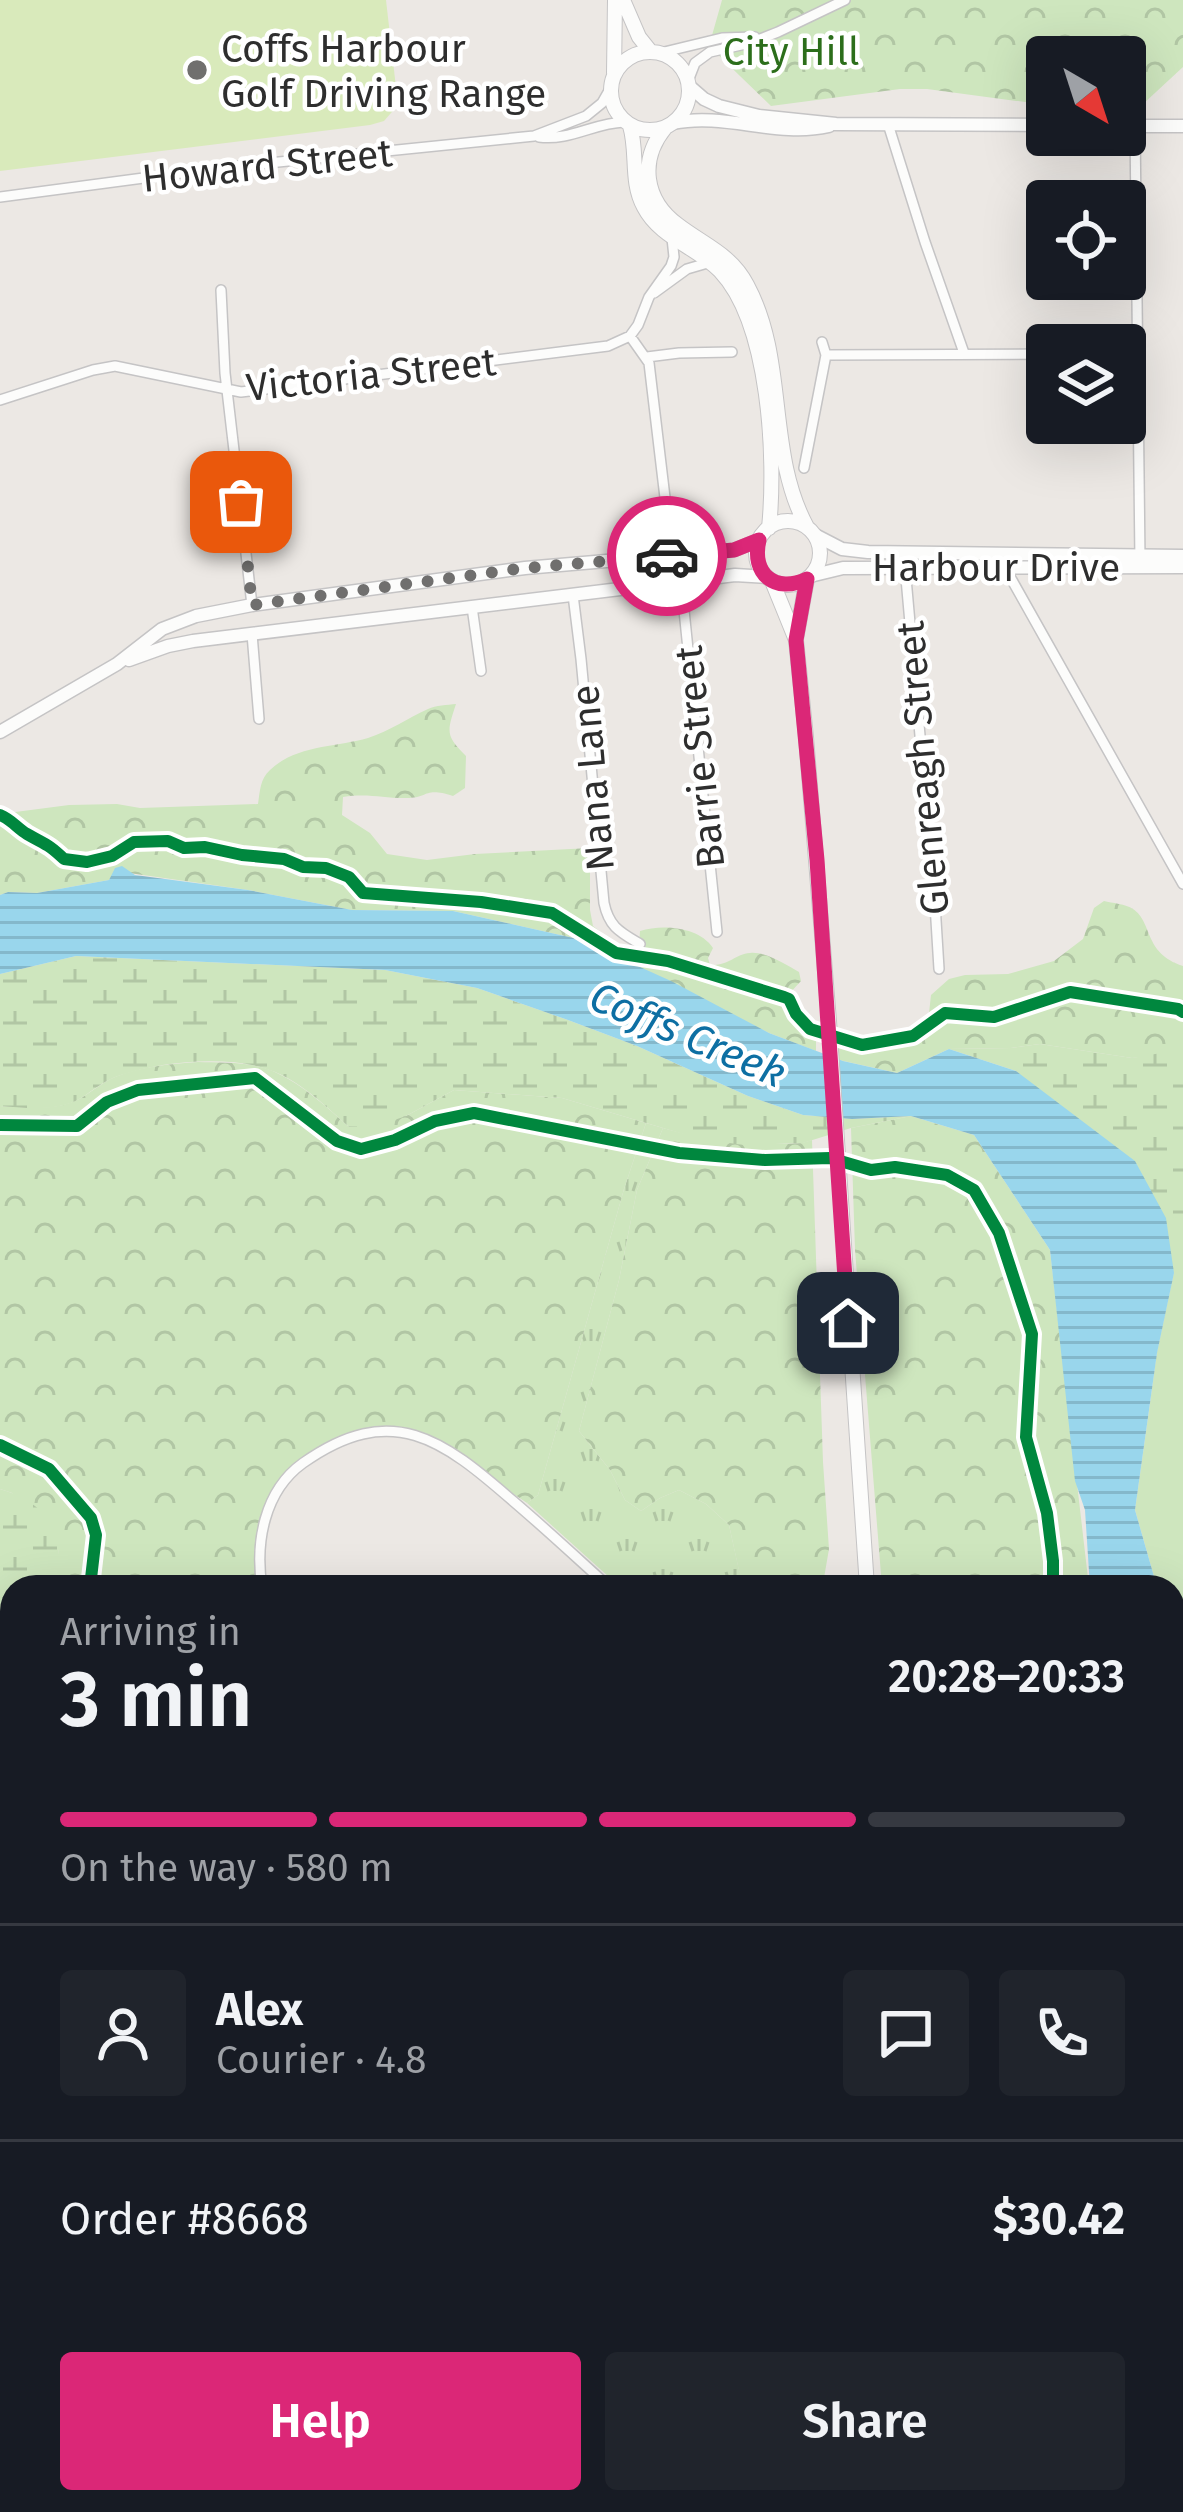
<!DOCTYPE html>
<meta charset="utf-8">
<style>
body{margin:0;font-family:"Fira Sans",sans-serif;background:#20242c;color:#f1f3f6;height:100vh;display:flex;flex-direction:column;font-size:45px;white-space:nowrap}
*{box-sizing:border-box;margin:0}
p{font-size:39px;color:#9ea1a6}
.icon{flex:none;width:66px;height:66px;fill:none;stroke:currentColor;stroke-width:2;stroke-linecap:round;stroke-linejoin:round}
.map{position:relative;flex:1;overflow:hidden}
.details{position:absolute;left:0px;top:1575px;width:1185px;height:939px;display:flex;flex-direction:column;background:#171b24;border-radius:36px 36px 0 0;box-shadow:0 12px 48px #0002}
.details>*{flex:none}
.needle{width:78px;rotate:141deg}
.controls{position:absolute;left:1026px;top:36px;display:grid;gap:24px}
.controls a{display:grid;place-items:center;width:120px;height:120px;border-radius:12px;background:#171b24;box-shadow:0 12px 48px #0002;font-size:60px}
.pin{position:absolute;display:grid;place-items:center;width:102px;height:102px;color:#fff;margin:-51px;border-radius:24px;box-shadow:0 6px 18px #0006}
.courier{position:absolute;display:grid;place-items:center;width:120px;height:120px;margin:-60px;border:9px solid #db2777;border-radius:50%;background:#fff;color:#222;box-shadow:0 3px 15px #0007}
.headline em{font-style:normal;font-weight:600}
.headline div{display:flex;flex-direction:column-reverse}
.headline{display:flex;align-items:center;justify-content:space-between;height:204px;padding:0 60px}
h1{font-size:78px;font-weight:600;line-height:90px}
.bar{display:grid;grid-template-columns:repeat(4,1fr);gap:18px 12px;align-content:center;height:144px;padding:0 60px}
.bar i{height:15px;border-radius:9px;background:#363941}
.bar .current{background:#db2777}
.bar p{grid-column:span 4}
.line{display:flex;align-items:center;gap:30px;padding:0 60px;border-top:3px solid #363941}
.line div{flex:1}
.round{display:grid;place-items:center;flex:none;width:126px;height:126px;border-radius:12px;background:#20242c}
.cta{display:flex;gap:24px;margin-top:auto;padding:24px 60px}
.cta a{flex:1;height:138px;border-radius:12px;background:#db2777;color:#fff;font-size:48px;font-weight:600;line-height:138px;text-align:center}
.cta a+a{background:#20242c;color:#f1f3f6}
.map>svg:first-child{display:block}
.grass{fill:url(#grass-tufts)}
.forest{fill:url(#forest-crowns)}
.wetland{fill:url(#wetland-marsh)}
.garden{fill:#cee6be}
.pitch{fill:#d9eabb}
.water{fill:url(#water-rules)}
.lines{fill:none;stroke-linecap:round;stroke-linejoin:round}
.minor-casing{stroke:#c5c4c5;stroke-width:12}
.tertiary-casing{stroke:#c5c4c5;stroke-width:15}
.secondary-casing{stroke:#c5c4c5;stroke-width:16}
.minor{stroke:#fcfcfb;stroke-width:9}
.tertiary{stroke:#fcfcfb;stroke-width:12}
.secondary{stroke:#fcfcfb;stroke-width:14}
.cycleway-casing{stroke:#fff;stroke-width:20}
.cycleway{stroke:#00873e;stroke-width:12}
.done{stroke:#706f6e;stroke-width:12;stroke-dasharray:0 21.6}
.route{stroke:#db2777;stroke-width:15}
.poi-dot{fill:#706f6e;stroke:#fff;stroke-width:4.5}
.labels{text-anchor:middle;stroke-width:9;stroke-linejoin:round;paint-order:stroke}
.poi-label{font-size:39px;fill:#2e2e2e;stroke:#fff;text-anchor:start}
.park-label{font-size:39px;fill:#2c6e1b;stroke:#fff}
.street-label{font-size:39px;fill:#2e2e2e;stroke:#fff}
.water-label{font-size:42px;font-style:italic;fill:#0d6fa3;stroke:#fff}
</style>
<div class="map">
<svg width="1183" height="2512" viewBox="0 0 1183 2512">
<defs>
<pattern id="grass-tufts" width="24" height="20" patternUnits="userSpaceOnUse" patternTransform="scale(3)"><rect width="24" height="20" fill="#cee6be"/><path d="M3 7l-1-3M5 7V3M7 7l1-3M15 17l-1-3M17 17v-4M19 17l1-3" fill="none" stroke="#b1c6a4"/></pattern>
<pattern id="forest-crowns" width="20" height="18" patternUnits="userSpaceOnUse" patternTransform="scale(3)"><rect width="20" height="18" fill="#cee6be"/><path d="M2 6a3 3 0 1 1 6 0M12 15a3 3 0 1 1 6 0" fill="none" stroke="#b1c6a4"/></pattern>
<pattern id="wetland-marsh" width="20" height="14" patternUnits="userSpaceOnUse" patternTransform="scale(3)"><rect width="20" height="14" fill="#cee6be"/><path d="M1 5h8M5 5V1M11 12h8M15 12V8" fill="none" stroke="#b1c6a4"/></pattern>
<pattern id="water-rules" width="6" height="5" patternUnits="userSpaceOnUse" patternTransform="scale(3)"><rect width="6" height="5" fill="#99d6ec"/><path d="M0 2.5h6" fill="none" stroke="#84b8cb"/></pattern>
</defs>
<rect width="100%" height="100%" fill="#ece8e4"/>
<path class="grass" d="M646,1123L663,1128L637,1190L619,1280L579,1431L610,1470L625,1500L641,1511L660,1498L679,1490L706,1504L729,1525L739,1570L748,1587H620L527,1503L538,1495L624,1189Z"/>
<path class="forest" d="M722,0H1183V67L1129,117L1125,116V57H1047V105L927,89H900L771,106L709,46Z
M456,704C447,732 445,735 466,756L465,788L453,796C423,786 429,799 404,798C382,798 367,793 343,797L342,815L370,833L387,854L427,860L475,854L590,848V910L593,926C607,937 620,949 639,947L640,931C663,924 699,927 713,948L708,958L710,965C729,966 735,954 750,953C765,951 786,965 799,972L801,981L788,995C788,1012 800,1029 816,1034V1051L769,1033L578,939L453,911L352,910L248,890L129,873H114L109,880L37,893L8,892L0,895V814L69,805L117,804L140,808L258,804C260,791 260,779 270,770C296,745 337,747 368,738C390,731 408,718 428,709C436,705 447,705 456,704Z
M1104,901C1112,903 1126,904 1133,909C1153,922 1143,953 1183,966V1053L1132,1058L1040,1044L1011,1048L949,1049L897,1073L839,1060L837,1039C869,1051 905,1046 936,1029L929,1013L931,995L949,979L965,975L1008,974L1054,961L1083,939L1094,908Z
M198,1062C224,1063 254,1061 277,1073C303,1085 328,1108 349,1127L406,1116L454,1090L562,1098L646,1123L624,1189L538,1495L527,1503L478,1470L410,1434L357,1435L296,1468L273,1497L260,1535L262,1587H54L52,1578L59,1550L12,1493L0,1489V1106C25,1107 51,1111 75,1101C89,1095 100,1083 115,1077C142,1066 170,1064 198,1062Z
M911,1116L974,1135L1050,1250L1089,1587H882L855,1250L851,1128Z
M663,1128C710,1142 753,1146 802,1143L812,1140L823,1462L829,1549L824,1578H808L785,1587H748L739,1571L729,1525L706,1504L679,1490L660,1498L641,1511L625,1500L610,1470L579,1431L619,1280L637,1190Z
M1173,1803L1183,1830V2288L1173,2277V2093L1177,2084V2019L1173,2018Z"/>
<path class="wetland" d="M76,956L385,970L477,988L568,1020L637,1046L748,1096L803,1115L852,1119L911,1116L851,1128L803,1143L744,1145L700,1139L562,1098L454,1090L406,1116L377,1126L349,1127C328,1108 302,1083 275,1072C234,1054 162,1061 121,1075C105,1080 95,1089 81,1098C58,1112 26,1108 0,1106V974Z
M1040,1044L1132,1058L1161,1053H1183V1442L1142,1471L1157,1353L1174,1273L1016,1071L949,1049L1011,1048Z
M0,1489C28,1497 57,1516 59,1548C59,1563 51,1572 54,1587H12V1643L0,1639Z
M0,1789L12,1795V2084L0,2102Z"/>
<path class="garden" d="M1183,1217V1646L1173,1627V1587H1157L1135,1510L1157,1353L1174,1273L1166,1218Z"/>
<path class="pitch" d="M0,0H386L398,105L384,121L370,125L0,171Z"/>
<path class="water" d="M122,866L135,875L248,890L352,910L453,911L578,939L671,981L769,1033L843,1061L897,1073L949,1049L1016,1071L1135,1161L1166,1218L1174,1273L1157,1353L1135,1510L1157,1587H1090L1085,1510L1075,1481L1050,1250L974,1135L911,1116L852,1119L803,1115L748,1096L637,1046L568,1020L477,988L385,970L76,956L0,974V895L8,892L37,893L109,880L115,868Z
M1173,1627L1183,1646V1830L1173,1803Z
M0,1639L12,1643V1795L0,1789Z
M12,2084V2502H106L91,2512H0V2102Z"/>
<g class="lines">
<g class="minor-casing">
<path id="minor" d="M660,53L722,38L755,37
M688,81L695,63L710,52L750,43L778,32L845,0
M888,124L925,242L964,353
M1135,126L1140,561
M539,137C570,141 594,123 624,122
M0,197L219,168L534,136L586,116L602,103L610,89
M221,290L225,373L252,605
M654,293L687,269L711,262
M630,336L649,363L666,506C662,517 667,527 664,537C661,546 655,547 653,557
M826,355L1047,354
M647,357L679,353L732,352
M0,400L93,370L115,366L241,392L608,346L630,336L638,325L649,297L671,266L674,257L672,238
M804,468L826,355L822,342
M666,506L677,536L698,554L681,581L717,932
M1004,566L1183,884
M905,567L935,904L939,969
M573,595L581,659L604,903C609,927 620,932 640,944
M472,607L481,671
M252,634L259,719
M262,1587C255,1543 264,1491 303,1463C392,1400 443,1440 513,1501C546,1529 577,1558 609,1587
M1173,2375L1183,2380
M164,2502L166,2512
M428,2502L439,2512
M1011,2502L1012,2512
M124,2512L150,2502
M329,2512L332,2502
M732,2512L733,2502
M1157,2512L1159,2502"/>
</g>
<g class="tertiary-casing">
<path id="tertiary" d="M689,86L704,99L719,106L759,116L836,124L1047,125
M673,123C726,112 776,138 829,126
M1125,126H1183
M815,535L842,549L868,552L1183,556
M810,576L843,568L1183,567
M129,660L168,646L193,641L735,575L767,577
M0,732L117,664L162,629L196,616L252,605L525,568L734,550L759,540"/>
</g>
<g class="secondary-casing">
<path id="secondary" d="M623,0L639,37L651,52
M611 91a39 39 0 1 1 78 0a39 39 0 1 1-78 0Z
M614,73L615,0
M630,126C638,152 630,182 644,207C660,238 697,247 720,271C770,324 776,459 769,528
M665,128C639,160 644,200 678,225C704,245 731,254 747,285C788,361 766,452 807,527
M756 553a32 32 0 1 1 64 0a32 32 0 1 1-64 0Z
M772,581L796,640L806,737L829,1021L867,1587
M796,639L807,579
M853,2502V2512"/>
</g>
<use href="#minor" class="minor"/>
<use href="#tertiary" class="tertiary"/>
<use href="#secondary" class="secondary"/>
<g class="cycleway-casing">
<path id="cycleway" d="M0,815C12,820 17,828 27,834C46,845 47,843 64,859L87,862L112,856L134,842L168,841L184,848L205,847L242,855L284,859L303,867L326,868L349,877L363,893L481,902L552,913L616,953L668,961L784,997L789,999L796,1014L810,1029L862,1045L913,1036L945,1013L994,1017L1070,992L1178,1009L1183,1012
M0,1125L77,1126L107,1102L138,1090L255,1078L337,1141L361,1149L395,1140L435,1121L474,1113L679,1153L765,1160L830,1158L871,1170L895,1167L947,1175L974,1190L999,1233L1032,1334L1026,1437L1047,1513L1053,1561V1587
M0,1445L49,1469L91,1518L96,1535L90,1587"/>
</g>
<use href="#cycleway" class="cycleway"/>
</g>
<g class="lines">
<path class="done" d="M241,502L252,605L525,568L667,556"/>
<path class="route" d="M667,556L734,550L759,540C751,574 775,594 807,579L796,640L817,860L848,1323"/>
</g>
<circle class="poi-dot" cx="197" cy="70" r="12"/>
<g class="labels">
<g class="poi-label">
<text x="221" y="62">Coffs Harbour<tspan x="221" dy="45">Golf Driving Range</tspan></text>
</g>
<g class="park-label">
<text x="791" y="65">City Hill</text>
</g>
<g class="street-label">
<text transform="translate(267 165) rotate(-6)" y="14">Howard Street</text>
<text transform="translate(371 374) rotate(-6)" y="14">Victoria Street</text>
<text x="996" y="581">Harbour Drive</text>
<text transform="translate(699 757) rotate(-96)" y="14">Barrie Street</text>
<text transform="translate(922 768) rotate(-95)" y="14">Glenreagh Street</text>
<text transform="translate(592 778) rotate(-95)" y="14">Nana Lane</text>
</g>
<g class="water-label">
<text transform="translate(688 1034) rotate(23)" y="15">Coffs Creek</text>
</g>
</g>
</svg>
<div class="controls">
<a><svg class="needle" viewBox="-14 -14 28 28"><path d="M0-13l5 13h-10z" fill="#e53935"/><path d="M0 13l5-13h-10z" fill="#9ea1a6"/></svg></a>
<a><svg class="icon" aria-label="locate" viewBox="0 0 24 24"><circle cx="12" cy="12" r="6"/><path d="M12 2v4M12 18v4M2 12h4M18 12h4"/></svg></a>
<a><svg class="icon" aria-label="layers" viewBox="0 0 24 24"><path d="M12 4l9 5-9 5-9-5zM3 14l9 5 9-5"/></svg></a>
</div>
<div class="pin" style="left:241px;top:502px;background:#ea580c"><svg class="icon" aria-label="bag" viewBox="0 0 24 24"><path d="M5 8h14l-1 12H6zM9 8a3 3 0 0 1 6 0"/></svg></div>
<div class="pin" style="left:848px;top:1323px;background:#1f2937"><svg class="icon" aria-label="home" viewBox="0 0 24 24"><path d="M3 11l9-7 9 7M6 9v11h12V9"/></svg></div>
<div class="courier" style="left:667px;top:556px"><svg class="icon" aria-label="car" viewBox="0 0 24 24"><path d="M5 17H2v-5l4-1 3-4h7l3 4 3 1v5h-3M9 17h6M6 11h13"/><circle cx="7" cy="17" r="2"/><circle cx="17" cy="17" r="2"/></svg></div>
<section class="details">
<div class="headline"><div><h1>3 min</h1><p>Arriving in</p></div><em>20:28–20:33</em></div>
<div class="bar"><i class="current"></i><i class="current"></i><i class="current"></i><i></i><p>On the way · 580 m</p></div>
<div class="line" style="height:216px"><a class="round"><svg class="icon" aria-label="person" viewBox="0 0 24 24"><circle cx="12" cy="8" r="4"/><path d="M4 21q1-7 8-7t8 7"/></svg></a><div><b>Alex</b><p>Courier · 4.8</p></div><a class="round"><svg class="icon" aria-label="chat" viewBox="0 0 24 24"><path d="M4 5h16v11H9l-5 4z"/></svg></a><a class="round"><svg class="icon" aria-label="phone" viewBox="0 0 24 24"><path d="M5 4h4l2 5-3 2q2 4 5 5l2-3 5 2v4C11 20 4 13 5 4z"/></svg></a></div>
<div class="line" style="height:156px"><div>Order #8668</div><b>$30.42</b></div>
<div class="cta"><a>Help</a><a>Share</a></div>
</section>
</div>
